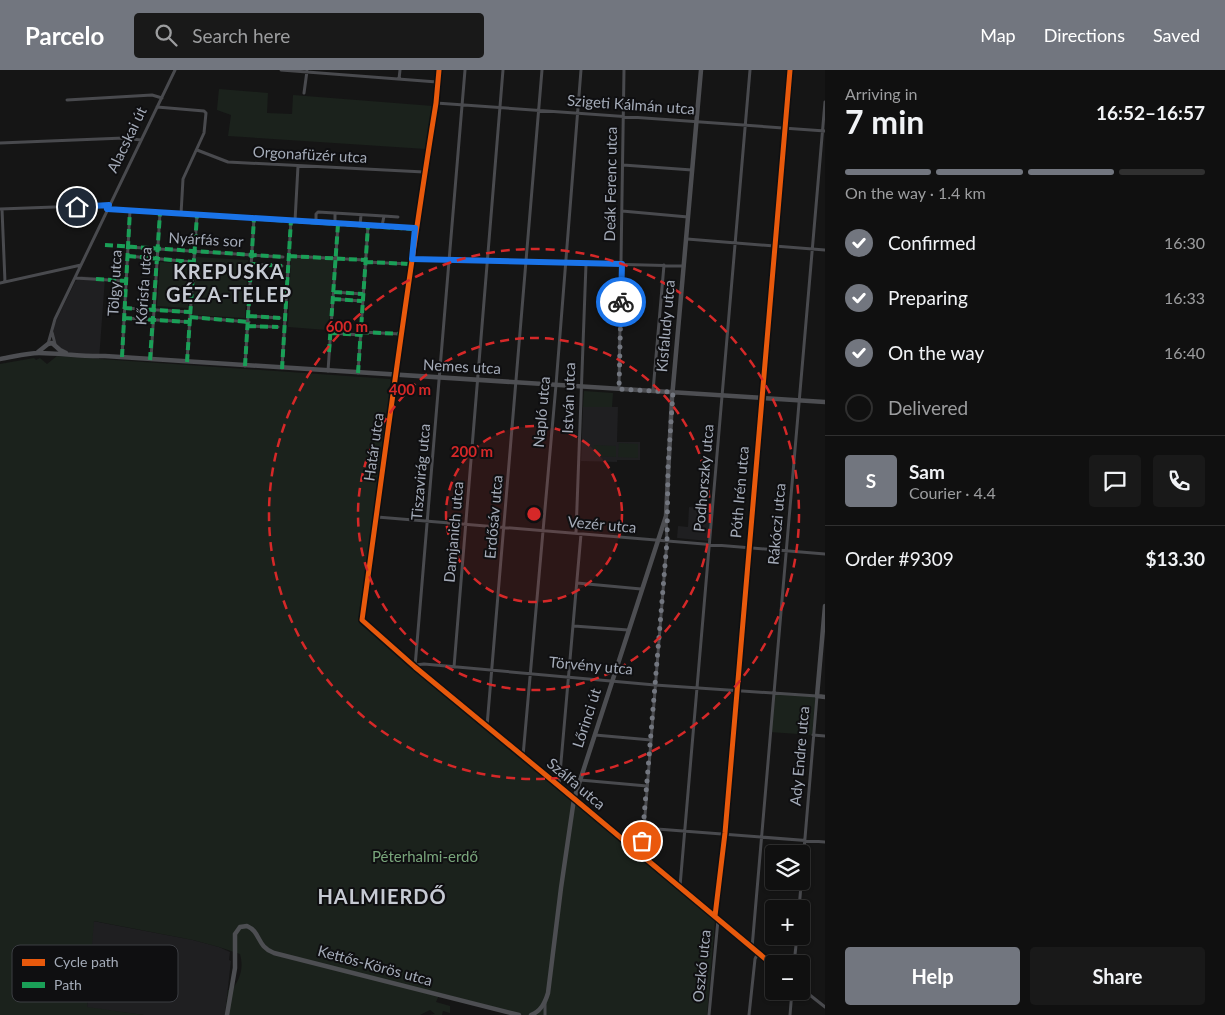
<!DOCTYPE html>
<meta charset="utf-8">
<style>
body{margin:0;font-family:Lato,sans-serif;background:#191919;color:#f1f3f6;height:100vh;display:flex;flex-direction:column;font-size:19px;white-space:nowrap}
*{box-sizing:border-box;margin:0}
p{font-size:16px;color:#9c9d9f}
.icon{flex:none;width:28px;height:28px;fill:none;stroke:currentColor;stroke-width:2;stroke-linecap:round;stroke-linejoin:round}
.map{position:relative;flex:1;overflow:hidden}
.sheet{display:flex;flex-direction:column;background:#101010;width:400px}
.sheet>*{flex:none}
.fabs{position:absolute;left:765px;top:775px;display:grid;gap:10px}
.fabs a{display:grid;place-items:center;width:45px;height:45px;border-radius:5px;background:#101010;box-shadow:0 1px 4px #0004,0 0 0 1px #303030;font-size:25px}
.pin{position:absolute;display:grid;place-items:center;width:42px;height:42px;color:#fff;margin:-21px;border:2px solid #fff;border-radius:50%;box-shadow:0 1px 5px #0007}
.courier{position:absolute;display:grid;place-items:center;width:50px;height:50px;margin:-25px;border:4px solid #1a73e8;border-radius:50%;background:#fff;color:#222;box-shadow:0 1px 6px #0007}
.head em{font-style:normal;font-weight:700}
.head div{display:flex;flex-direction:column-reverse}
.head{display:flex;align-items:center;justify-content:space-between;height:85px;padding:0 20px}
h1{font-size:32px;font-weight:700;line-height:38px}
.bar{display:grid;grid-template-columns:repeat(4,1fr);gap:8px 5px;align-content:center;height:60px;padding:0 20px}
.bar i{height:6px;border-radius:4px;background:#303030}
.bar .current{background:#72767f}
.bar p{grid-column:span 4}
.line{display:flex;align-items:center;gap:12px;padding:0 20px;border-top:1px solid #303030}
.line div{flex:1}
.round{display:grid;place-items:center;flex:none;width:52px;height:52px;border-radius:5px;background:#191919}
ol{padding:0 20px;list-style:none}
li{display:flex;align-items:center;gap:15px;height:55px}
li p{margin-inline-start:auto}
li .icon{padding:5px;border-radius:50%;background:#72767f;color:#fff;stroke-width:4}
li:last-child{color:#9c9d9f}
li i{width:28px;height:28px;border:2px solid #303030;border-radius:50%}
.cta{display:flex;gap:10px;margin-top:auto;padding:10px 20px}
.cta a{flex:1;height:58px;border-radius:5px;background:#72767f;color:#fff;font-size:20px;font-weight:700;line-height:58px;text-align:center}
.cta a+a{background:#191919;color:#f1f3f6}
header{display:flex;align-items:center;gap:30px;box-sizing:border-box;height:70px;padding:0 25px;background:#72767f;color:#fff}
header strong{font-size:24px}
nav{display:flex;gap:28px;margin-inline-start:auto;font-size:18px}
.search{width:350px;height:45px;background:#191919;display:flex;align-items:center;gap:12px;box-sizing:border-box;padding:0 18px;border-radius:5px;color:#9c9d9f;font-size:19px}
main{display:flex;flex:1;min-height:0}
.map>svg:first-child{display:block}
.built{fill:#1f1f21}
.green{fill:#1b221c}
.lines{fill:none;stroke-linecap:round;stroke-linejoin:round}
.street{stroke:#494a4e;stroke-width:3}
.secondary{stroke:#4d4e52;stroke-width:4.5}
.quiet{stroke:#1a9f57;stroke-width:4;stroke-dasharray:8 4;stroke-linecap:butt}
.cycleway-casing{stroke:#0f0f11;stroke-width:8}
.cycleway{stroke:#e8590c;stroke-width:5}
.done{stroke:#72767f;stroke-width:5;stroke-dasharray:0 9}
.route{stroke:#1a73e8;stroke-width:6}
.ring{fill:none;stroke:#d62828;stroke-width:2.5;stroke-dasharray:9 6}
.labels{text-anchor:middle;stroke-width:4;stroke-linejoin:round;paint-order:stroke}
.street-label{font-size:15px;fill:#a4abb8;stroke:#0f0f11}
.park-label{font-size:15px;fill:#79a57b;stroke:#0f0f11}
.district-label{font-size:20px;font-weight:bold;letter-spacing:1px;fill:#c6cad3;stroke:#0f0f11}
.key{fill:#0f0f11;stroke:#3c3e43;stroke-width:1}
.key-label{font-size:14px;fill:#a4abb8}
.centre{fill:#d62828;stroke:#0f0f11;stroke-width:2.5}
.ring-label{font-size:15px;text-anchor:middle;font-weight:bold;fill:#d62828;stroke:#0f0f11;stroke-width:4;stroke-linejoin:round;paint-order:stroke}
</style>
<header>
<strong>Parcelo</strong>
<div class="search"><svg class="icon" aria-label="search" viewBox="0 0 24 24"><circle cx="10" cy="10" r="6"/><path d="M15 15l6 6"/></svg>Search here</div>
<nav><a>Map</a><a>Directions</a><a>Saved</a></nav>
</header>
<main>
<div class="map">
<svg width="825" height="945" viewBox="0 0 825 945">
<rect width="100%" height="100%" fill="#151515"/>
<path class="built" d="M81,206L105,208L99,290L57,286L53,257L75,212Z
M583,337H618L617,372H640V390H617V392L581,391Z
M689,437L711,439L708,471L677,468L678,456L688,457Z
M93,851L193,870L219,877L230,882L229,890L231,891L230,899L225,945H144L87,938Z"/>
<path class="green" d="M219,19L268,23L267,43L292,44L293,25L433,36L426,79L228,66L231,45L217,40Z
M196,187L248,190L245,248L193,245Z
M291,187L333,190L329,259L327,260L288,257Z
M160,192L191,194L188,238L157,236Z
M57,286L390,309L393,315L390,321L391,332C381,392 373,452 365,512C364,523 358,545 361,554L433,616L462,638L715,850L707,945H523L440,923L436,932L450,936V943L443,941L442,945H429L435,944L430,940L420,945H225L228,920H232C240,908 244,899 240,884L219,877L193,870L94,851L87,937L144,945H0V294L34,288L36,290L40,288L47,294Z
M584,321L613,323L612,337H583Z
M619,373L638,374V388L618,387Z
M594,375L616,376V387L594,386Z
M774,623L817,626L813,665L769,662Z"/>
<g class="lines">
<path class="street" d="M281,0L437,12
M439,0L436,33C408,205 386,377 362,550L415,597L553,711L774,896
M399,9L400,0
M304,23L307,1
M67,30L152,25L162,28
M436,33L825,61
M157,37L204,41L206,43L204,63L183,109L181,144
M0,73L124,68L141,70
M197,80L228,92L424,102
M623,95L692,100
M0,139L109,135
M2,139L5,212
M107,139L415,159
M622,141L688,147
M295,151L298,96
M316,152V144L318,142L384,146
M335,154V143
M360,155L361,145
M382,156L384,146L398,147
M687,169L825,180
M128,177L283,187
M128,186L193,192
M289,186L365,190
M412,189L684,196
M365,192L411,194
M252,194L282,196
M75,208L126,211
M0,213L81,195
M334,222L363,224
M333,229L362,231
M124,238L190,242
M249,246L280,248
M190,247L249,252
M124,248L190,252
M248,256L278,257
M52,262L55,274
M361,262L401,264
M331,263L361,265
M48,274L55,249L175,0
M122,287L130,140
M151,289L160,143
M187,291L197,145
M245,296L254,148
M282,298L291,150
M328,301L338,154
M358,303L368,156
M619,319L624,0
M653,321L664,195
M377,447L825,484
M576,463L586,194
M577,513L641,519
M574,556L628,560
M415,595L424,594L655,615L817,626L799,839
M415,597L465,0
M454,597L503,0
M487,656L542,0
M595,665L651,670
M813,665L825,666
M523,686L556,315L581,0
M580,710L647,716
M559,715L581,464
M644,758L825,772
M640,783L644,758L667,471L666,448
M680,816L750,0
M715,845L725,763L790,0
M752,878L825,32
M794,894L797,866
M801,918L825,937
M545,933V945
M709,945L718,850
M749,945L755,889L758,883
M790,945L792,921"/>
<path class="secondary" d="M38,282L48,274L52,273L60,280L66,283
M0,289C13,287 26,283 39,283C61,283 82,287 105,286L825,332
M825,536L817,626L825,627
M227,945L235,898V864L240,857L247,856C261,862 256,876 274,883L519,945
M531,945C541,941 545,933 548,923L561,818L574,729L666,446L672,328L701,0"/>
<path class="quiet" d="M107,139L415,159
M105,175L283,187
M128,186L193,192
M289,186L365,190
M365,192L411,194
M252,194L282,196
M96,209L126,211
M334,222L363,224
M333,229L362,231
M124,238L190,242
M249,246L280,248
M190,247L249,252
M124,248L190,252
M248,256L278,257
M361,262L401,264
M331,263L361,265
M329,282L338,154
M122,287L130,140
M150,290L160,143
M187,292L197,145
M245,296L254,148
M282,299L291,150
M358,303L368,156"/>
<g class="cycleway-casing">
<path id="cycleway" d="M439,0L436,33C408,205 386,377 362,550L415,597L553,711L774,896
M715,846L725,763L790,0"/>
</g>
<use href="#cycleway" class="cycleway"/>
</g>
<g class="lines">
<path class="done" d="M621,232L619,319L673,322L668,397L667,471L642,771"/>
<path class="route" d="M77,137L109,135L107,139L415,158L412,189L622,194L621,232"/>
</g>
<circle cx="534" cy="444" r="88" fill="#d62828" fill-opacity=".12"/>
<g class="ring">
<circle cx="534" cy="444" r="88"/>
<circle cx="534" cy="444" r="176"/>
<circle cx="534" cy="444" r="265"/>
</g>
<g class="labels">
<g class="street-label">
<text transform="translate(631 35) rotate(4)" y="5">Szigeti Kálmán utca</text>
<text transform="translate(127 70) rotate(-64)" y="5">Alacskai út</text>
<text transform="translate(310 85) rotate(3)" y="5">Orgonafüzér utca</text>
<text transform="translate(611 114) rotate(-89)" y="5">Deák Ferenc utca</text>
<text transform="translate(206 170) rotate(3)" y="5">Nyárfás sor</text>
<text transform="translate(115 213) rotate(-87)" y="5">Tölgy utca</text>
<text transform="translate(144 216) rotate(-86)" y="5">Kőrisfa utca</text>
<text transform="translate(666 256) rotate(-85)" y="5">Kisfaludy utca</text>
<text transform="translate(462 297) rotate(3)" y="5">Nemes utca</text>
<text transform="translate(569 328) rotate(-88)" y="5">István utca</text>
<text transform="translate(542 342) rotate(-85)" y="5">Napló utca</text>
<text transform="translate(374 377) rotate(-82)" y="5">Határ utca</text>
<text transform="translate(421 402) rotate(-85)" y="5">Tiszavirág utca</text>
<text transform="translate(704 408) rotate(-85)" y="5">Podhorszky utca</text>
<text transform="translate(740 422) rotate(-85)" y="5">Póth Irén utca</text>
<text transform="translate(494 447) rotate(-85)" y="5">Erdősáv utca</text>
<text transform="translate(777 454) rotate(-85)" y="5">Rákóczi utca</text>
<text transform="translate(602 455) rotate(5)" y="5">Vezér utca</text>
<text transform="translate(454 462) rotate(-85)" y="5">Damjanich utca</text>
<text transform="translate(591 596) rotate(5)" y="5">Törvény utca</text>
<text transform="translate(587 648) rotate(-72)" y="5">Lőrinci út</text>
<text transform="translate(800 686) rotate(-85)" y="5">Ady Endre utca</text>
<text transform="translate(576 714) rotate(40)" y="5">Szálfa utca</text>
<text transform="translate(375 896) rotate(15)" y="5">Kettős-Körös utca</text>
<text transform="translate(702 896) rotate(-84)" y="5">Oszkó utca</text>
</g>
<g class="park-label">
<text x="425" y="792">Péterhalmi-erdő</text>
</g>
<g class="district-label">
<text x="229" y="209">KREPUSKA<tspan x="229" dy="23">GÉZA-TELEP</tspan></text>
<text x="382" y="834">HALMIERDŐ</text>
</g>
</g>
<rect x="12" y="875" width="166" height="57" rx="8" class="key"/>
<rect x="22" y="889" width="23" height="7" fill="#e8590c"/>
<rect x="22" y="912" width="23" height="6" fill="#1a9f57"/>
<g class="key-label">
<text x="54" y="897">Cycle path</text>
<text x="54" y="920">Path</text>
</g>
<circle cx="534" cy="444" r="8" class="centre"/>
<g class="ring-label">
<text x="347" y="262">600 m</text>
<text x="410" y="325">400 m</text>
<text x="472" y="387">200 m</text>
</g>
</svg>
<div class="fabs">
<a><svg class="icon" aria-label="layers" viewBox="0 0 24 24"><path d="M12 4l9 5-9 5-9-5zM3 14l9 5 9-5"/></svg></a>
<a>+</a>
<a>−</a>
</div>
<div class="pin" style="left:642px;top:771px;background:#ea580c"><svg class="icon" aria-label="bag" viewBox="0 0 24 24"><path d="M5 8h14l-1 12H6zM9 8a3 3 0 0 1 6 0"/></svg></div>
<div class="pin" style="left:77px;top:137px;background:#1f2937"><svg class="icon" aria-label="home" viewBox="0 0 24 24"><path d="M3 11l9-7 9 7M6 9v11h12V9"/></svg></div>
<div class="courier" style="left:621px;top:232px"><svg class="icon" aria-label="bike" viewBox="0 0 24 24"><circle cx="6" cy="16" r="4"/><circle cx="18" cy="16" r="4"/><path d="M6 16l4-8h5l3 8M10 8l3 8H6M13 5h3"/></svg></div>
</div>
<section class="sheet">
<div class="head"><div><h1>7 min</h1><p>Arriving in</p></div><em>16:52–16:57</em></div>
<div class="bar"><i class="current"></i><i class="current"></i><i class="current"></i><i></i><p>On the way · 1.4 km</p></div>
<ol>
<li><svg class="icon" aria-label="check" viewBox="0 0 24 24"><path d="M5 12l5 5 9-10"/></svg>Confirmed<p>16:30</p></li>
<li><svg class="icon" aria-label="check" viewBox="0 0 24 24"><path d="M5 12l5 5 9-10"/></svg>Preparing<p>16:33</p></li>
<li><svg class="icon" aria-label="check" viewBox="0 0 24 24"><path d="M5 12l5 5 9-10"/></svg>On the way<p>16:40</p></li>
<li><i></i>Delivered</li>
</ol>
<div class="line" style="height:90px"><b class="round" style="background:#72767f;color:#fff">S</b><div><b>Sam</b><p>Courier · 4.4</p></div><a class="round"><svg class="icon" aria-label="chat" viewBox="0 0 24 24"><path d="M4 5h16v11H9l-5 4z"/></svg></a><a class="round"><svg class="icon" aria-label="phone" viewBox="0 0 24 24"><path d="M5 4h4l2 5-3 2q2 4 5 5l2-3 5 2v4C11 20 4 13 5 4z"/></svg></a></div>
<div class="line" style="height:65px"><div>Order #9309</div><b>$13.30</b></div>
<div class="cta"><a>Help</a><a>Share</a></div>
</section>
</main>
